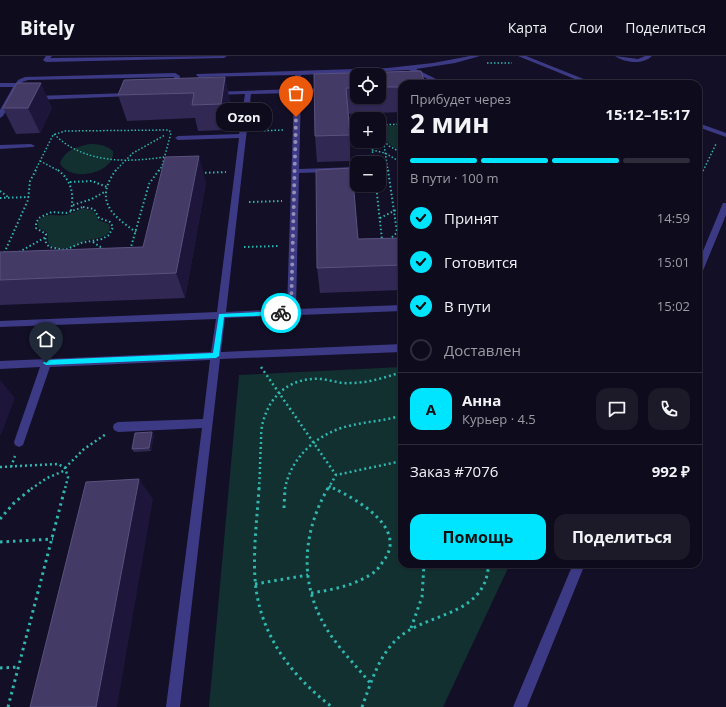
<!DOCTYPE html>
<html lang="ru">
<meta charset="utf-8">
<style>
body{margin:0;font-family:"Open Sans",sans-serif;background:#1c1929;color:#f1f3f6;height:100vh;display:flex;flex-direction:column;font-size:15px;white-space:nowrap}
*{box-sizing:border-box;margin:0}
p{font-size:13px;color:#9b9ba3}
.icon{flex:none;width:22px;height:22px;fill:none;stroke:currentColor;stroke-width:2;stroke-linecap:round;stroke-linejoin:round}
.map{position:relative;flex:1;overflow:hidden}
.sheet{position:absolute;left:398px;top:24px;width:304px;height:488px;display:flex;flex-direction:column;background:#0e0b1c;border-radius:12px;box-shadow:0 1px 3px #0004,0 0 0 1px #2e2b3b}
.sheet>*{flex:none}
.controls{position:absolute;left:350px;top:12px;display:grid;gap:8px}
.controls a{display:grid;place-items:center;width:36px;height:36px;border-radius:8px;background:#0e0b1c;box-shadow:0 1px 3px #0004,0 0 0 1px #2e2b3b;font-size:20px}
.pin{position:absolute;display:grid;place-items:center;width:34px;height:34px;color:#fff;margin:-41px -17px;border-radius:50% 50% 50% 0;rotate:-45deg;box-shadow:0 0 4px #0007}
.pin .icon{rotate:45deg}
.courier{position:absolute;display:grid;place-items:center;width:40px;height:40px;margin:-20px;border:3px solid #00e5ff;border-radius:50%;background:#fff;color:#222;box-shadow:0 1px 5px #0007}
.bubble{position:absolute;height:28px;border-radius:12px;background:#0e0b1c;box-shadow:0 1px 3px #0004,0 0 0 1px #2e2b3b;font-size:13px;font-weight:700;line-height:28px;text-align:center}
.summary em{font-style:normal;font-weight:700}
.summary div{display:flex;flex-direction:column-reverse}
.summary{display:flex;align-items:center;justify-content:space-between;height:68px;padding:0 12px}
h1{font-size:26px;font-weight:700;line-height:30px}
.bar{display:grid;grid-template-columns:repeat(4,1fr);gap:6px 4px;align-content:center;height:48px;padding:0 12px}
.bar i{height:5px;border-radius:3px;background:#2e2b3b}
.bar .on{background:#00e5ff}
.bar p{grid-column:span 4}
.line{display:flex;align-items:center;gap:10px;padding:0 12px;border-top:1px solid #2e2b3b}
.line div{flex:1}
.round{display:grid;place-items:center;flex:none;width:42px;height:42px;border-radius:12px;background:#1c1929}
ol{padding:0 12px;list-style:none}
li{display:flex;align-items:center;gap:12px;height:44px}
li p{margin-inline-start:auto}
li .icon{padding:4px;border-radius:50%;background:#00e5ff;color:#111;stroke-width:4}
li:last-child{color:#9b9ba3}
li i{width:22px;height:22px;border:2px solid #2e2b3b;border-radius:50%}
.primary-button{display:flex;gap:8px;margin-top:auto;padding:8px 12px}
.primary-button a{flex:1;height:46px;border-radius:12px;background:#00e5ff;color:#111;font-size:16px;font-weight:700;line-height:46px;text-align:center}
.primary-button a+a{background:#1c1929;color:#f1f3f6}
header{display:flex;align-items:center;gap:24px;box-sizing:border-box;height:56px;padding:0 20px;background:#0e0b1c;border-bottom:1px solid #2e2b3b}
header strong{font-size:19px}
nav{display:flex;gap:22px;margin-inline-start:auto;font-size:14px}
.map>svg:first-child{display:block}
.green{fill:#12302f}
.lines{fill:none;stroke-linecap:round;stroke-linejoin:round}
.path-far3{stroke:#2fb8b0;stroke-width:1.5;stroke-dasharray:1.5 2;stroke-linecap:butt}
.path-far2{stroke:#2fb8b0;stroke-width:2;stroke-dasharray:1.5 2.5;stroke-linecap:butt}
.path-far1{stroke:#2fb8b0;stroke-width:2.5;stroke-dasharray:2 3;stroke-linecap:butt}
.path{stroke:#2fb8b0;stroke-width:3;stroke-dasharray:2.5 4;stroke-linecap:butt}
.minor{fill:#3d3a85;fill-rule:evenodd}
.wall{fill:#312854;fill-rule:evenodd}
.shaded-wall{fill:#1d163a}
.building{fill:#433a66;stroke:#5a527e}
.route{fill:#00e5ff}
.done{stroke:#948fb3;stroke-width:4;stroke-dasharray:0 7.2}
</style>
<header>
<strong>Bitely</strong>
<nav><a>Карта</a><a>Слои</a><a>Поделиться</a></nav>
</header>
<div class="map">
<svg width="726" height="651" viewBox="0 0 726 651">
<rect width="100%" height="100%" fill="#130f26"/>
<path class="green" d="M402,69V95C387,89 385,85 383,70Z
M89,88C99,88 106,89 113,95C116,118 69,127 60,107C65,94 76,91 89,88Z
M82,153C92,153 95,155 98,164L109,168C114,183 94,182 85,185C82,186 80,188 77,189C69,193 53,196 48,186C47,183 48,180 48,177L38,171V166C47,155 55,161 66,159C71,158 76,154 82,153Z
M402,311V508H510L443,651H209L239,319Z"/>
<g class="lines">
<path class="path-far3" d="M487,7H512
M379,69L402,68
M381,69L388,115
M257,75L284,74
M54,78C83,107 125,107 164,101
M371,85L374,107
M384,85L389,90L402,97
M372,94L385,97L402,107
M40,105L59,115
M35,115L53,79L65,75L169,74L171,77L162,110L159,115
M115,115L133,97L165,79
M703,115L716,88"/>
<path class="path-far2" d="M36,114L30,125L28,144L2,202L4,204L120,201L129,198L149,128L159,114
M58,114C72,125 74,138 71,155
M116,114C94,144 111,159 136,176
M388,114L397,176L402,180
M201,117L226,116
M698,125L703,114
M70,126L92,125L107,131
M376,129L382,184
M0,135L8,141
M0,142L29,141
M249,146L282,145
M73,149L92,143L106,135
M83,151L94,153L99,162L110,166L113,171L109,179L102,183L81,187L65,194L49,191L45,185L46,178L36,172V167L39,162L45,159L52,156L66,157Z
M380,162L402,151
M389,184L402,172
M93,186L105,194
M244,191L279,190
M19,196L46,181"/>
<path class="path-far1" d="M261,311L336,419
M0,411L58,408L65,412L68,421L65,433
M11,411L15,400
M65,412L84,393L106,378
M329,430L335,433
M31,433L47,422L66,414
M259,433C260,418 260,402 261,387C261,380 261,372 263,366C270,338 292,321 321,323C331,324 341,328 351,327C369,327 386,321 402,316
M285,433C291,399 321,375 353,369C370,365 386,365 402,359
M328,433L336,419L402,405"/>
<path class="path" d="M259,432C257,464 252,501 256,533C263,583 293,621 332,651
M328,432C300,481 299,534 332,581C344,598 358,612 371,628
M284,452L285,432
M0,463L14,447L32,432
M0,486L53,483
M255,528L308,519
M311,537C331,534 352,530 370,519C376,516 380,510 384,504C408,472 356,443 333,432
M411,572L422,541L424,508
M0,612L19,611
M8,651L65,432
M362,651C371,627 378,601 397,583C423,559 470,561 485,526C487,521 488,514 489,508"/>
<path class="minor" d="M46,0H52L50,2L227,0L224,2L46,6L43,4Z
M470,0H480L455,7L416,13L446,28H438L409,14L301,19V33L328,32L331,34L328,36L301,37L299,113L357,111V115L299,117L296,253L402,249V255L225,262L221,296L402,288V296L220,303L180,651H166L202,372L118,376L114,374L113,371L114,368L118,366L203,363L210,304L50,311L24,386L23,389L19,391L15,389L14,386L40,311L0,313V305L211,296L216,263L0,271V265L217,256L239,82L178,84L175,82L178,80L239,78L245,38L214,39L212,38V36L294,33L295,19L199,21L196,19L197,18L388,12L433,7ZM294,37L287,253L226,256L251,38Z
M518,0H526L596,28H587Z
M615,0L638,3L645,0H652C643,9 625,7 615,0Z
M175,17L180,20L177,35L174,37L171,35L174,21L28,24L22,26L3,60L0,62V54L13,31H0V27H16L18,24L25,21Z
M130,37L133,39L132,40L34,44L31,42L34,40Z
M698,67L726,77V81L698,71Z
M31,88L35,90L33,91L0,93V89Z
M723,147H726V159L702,217L698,220V207Z
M573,508H585L527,651H513Z"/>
</g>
<path class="wall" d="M421,15L425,28H402V56L348,58L350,79V105L317,106L315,80L314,18ZM357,19H379V41H357Z
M225,21L230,46L226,74L198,75L195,62L127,65L118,39Z
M17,27L52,52L40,77L16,78L3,52Z
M206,126L185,242L0,249V196L143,191Z
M402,182V234L320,237L317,212L358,183Z
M152,376L154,379L151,395L134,396L132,393Z"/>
<path class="shaded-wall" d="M225,21L230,46L226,74L221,48Z
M41,27L52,52L40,77L28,52Z
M199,100L206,126L185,242L176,217Z
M0,324L15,342L1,379L0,378Z
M152,376L154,379L151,395L149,392Z
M139,423L153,443L117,651H96Z"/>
<path class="building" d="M421,15L425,28H402V31H379V19H357V32H346L350,79L315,80L314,18Z
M225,21L221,48L192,49L194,37L118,39L124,24Z
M17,27H41L28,52H3Z
M199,100L176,217L0,224V196L143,191L165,101Z
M352,112L358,183L402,182V209L317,212L316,114Z
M152,376L149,392L132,393L135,377Z
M139,423L96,651H30L86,426Z"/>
<path class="route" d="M281,255L284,257L281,259L224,261L219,300L216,302L46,309L43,307L46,304L213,297L219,258Z"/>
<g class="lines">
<path class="done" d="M281,257L291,256L296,61"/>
</g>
</svg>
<div class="controls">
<a><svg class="icon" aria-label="locate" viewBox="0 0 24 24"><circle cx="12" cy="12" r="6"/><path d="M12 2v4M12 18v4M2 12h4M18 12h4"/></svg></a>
<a>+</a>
<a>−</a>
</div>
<div class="pin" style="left:296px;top:61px;background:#ea580c"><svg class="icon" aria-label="bag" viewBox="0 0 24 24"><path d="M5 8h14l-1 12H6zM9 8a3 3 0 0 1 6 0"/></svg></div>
<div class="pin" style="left:46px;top:307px;background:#1f2937"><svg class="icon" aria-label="home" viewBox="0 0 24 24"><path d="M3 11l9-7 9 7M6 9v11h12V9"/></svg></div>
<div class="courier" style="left:281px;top:257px"><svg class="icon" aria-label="bike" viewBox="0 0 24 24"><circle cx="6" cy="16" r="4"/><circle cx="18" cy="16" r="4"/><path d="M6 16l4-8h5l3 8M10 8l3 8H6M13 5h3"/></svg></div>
<div class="bubble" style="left:216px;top:47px;width:56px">Ozon</div>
<section class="sheet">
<div class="summary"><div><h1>2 мин</h1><p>Прибудет через</p></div><em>15:12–15:17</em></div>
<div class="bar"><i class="on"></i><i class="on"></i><i class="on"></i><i></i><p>В пути · 100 m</p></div>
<ol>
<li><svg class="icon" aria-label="check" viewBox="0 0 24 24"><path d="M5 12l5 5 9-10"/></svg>Принят<p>14:59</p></li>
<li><svg class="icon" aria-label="check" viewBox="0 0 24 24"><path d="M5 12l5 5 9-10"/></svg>Готовится<p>15:01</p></li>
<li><svg class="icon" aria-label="check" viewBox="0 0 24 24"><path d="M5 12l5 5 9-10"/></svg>В пути<p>15:02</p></li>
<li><i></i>Доставлен</li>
</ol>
<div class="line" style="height:72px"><b class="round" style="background:#00e5ff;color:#111">А</b><div><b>Анна</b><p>Курьер · 4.5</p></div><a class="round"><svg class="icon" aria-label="chat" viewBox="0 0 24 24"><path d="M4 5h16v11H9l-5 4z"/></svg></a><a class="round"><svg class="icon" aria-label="phone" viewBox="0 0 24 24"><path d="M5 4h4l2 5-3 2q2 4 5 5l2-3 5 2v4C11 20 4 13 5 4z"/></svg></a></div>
<div class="line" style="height:52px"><div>Заказ #7076</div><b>992 ₽</b></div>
<div class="primary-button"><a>Помощь</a><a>Поделиться</a></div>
</section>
</div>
